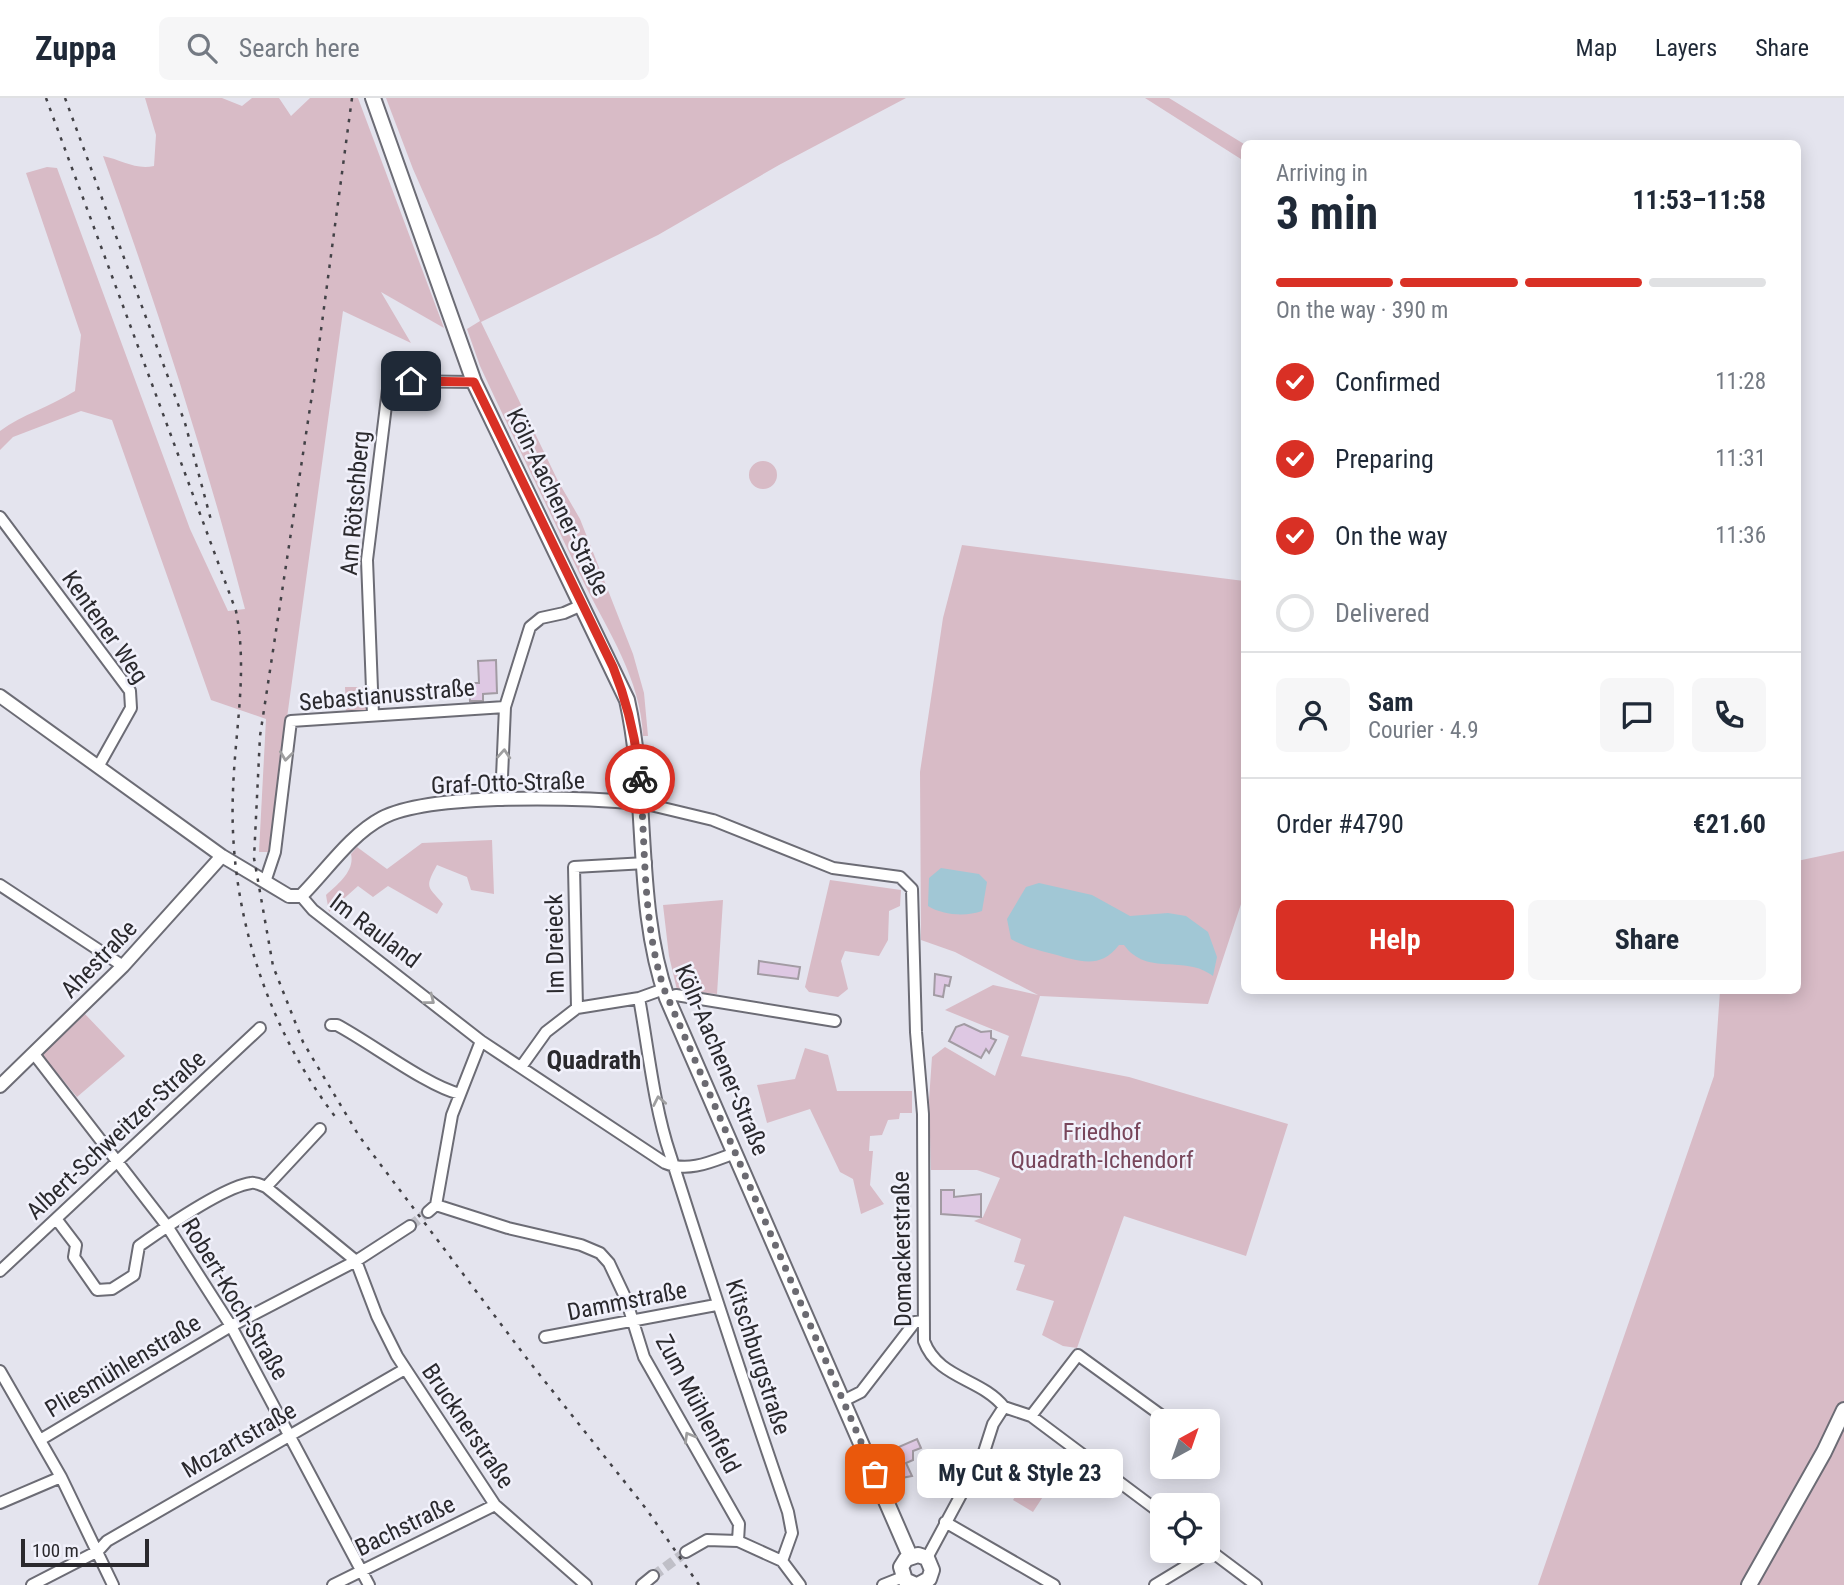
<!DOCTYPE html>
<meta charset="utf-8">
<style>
body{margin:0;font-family:"Roboto Condensed",sans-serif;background:#f6f6f7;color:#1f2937;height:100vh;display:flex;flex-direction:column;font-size:26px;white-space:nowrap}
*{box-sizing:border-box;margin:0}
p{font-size:23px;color:#747a83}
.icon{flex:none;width:38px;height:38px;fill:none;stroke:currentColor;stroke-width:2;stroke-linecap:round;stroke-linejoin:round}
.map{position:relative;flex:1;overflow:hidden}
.panel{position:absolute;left:1241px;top:42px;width:560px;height:854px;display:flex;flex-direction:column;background:#fff;border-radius:10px;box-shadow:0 4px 18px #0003}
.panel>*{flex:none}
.needle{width:46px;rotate:40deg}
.buttons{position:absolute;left:1150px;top:1311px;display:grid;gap:14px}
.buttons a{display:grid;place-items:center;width:70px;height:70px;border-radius:10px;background:#fff;box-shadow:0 4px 18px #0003;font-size:35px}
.scale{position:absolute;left:21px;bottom:18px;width:128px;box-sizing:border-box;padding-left:7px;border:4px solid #2a292d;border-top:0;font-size:19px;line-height:24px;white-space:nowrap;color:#2a292d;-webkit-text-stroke:5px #f1f1fb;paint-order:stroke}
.pin{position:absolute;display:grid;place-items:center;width:60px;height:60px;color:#fff;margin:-30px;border-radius:14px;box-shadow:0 4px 10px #0006}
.courier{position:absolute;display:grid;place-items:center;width:70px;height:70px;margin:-35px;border:5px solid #d93025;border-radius:50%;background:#fff;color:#222;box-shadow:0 2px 9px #0007}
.bubble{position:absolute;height:49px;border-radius:10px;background:#fff;box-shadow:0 4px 18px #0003;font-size:23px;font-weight:700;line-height:49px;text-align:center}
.head em{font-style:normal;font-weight:700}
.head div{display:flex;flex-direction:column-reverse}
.head{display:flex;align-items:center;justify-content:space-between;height:119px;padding:0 35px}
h1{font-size:46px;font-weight:700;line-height:52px}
.bar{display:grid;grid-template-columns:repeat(4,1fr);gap:10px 7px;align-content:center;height:84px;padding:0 35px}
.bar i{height:9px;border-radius:5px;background:#e0e1e3}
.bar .on{background:#d93025}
.bar p{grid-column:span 4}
.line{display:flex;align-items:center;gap:18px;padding:0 35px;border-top:2px solid #e0e1e3}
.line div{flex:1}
.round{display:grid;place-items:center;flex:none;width:74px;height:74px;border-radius:10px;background:#f6f6f7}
ol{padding:0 35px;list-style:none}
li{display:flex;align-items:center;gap:21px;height:77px}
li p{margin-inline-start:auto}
li .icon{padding:7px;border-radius:50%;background:#d93025;color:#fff;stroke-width:4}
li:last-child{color:#747a83}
li i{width:38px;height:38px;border:4px solid #e0e1e3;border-radius:50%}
.button{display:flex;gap:14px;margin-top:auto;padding:14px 35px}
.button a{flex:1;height:80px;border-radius:10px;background:#d93025;color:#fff;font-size:28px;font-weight:700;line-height:80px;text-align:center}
.button a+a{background:#f6f6f7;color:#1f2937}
header{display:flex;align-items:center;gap:42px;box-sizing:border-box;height:98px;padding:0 35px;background:#fff;border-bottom:2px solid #e0e1e3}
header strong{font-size:33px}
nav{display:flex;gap:38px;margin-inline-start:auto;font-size:24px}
.search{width:490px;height:63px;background:#f6f6f7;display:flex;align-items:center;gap:18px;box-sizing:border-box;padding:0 24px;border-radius:10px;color:#747a83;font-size:26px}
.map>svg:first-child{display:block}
.green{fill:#d8bbc6}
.water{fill:#a1c7d5}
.building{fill:#dec8e3;stroke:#a29ba3;stroke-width:2}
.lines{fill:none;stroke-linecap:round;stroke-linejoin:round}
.minor-tunnel{stroke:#bfbfc7;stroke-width:10;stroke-dasharray:10 5;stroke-linecap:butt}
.minor-casing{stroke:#6c6c75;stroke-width:14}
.tertiary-casing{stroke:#6c6c75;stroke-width:16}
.secondary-casing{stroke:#6c6c75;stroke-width:18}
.minor{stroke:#fff;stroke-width:10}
.tertiary{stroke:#fff;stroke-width:12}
.secondary{stroke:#fff;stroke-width:14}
.rail{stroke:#434247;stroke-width:2.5;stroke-dasharray:3.5 7;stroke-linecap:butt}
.oneway{stroke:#9f9fa0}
.done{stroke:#6b6a71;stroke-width:7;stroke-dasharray:0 12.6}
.route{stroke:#d93025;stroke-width:9}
.labels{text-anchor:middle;stroke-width:5;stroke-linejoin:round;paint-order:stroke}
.street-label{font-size:24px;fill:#2a292d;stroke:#f1f1fb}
.park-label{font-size:24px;fill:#78465b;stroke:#f1f1fb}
.neighbourhood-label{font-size:26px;font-weight:bold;fill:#2a292d;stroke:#f1f1fb}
</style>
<header>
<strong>Zuppa</strong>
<div class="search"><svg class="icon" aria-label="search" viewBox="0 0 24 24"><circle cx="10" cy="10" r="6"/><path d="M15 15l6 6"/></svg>Search here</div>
<nav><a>Map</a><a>Layers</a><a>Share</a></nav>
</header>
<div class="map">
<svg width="1844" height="1487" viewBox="0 0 1844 1487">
<rect width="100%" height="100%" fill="#e4e4ee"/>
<path class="green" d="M145,0H222L242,8L252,0H279L291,18L310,0H358L444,230L381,194L411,245L343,213L286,627L272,754H259L266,621L211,602L112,322L81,313L13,339L0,352V333C23,316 50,309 75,293L81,237L26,75L47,69L57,70L190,431L228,513L245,511C205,358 157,207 103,58C122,62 135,72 154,68L156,37Z
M386,0H906L779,67L658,137L481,224L558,383L580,421L633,556L644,595L648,638H643C641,582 608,533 584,485C549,413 514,341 480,268L467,231L480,223L413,71Z
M1145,0H1169L1244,46V63Z
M749 377a14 14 0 1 1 28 0a14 14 0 1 1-28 0Z
M962,447L1244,483L1243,800L1208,906L1040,898L1021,958L1129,979L1288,1026L1246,1158L1124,1118L1077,1250L1063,1248L1042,1237L1054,1203L1016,1192L1025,1167L1014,1164L1021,1141L974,1123L983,1119L1000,1080L977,1072H931L929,1002L932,959L945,949L995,978L1009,938L945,912L993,887L1038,897L955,854L921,842L920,674L943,520Z
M345,589H368L370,614L346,615Z
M492,742L494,796L471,792L467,779L437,767C424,791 428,788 443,806L437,816L388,788L373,799L358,788L329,814L326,797C338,786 355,773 351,756L357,749L387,771L422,745Z
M1844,753V1487H1538L1714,978L1720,893L1797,892V763Z
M830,782L901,792L900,808L889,813L888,842L879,858L845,853L841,863L848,891L838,899L809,894L805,889Z
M723,802L717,896L677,892L669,858L663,807Z
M85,916L125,958L77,999L42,957Z
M805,950L828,957L837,993H912V1015H900L899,1021L888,1022L882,1037L870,1038L869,1053H873L870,1087L884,1106L861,1116L853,1081L840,1074L810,1011L767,1025L757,987L795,981Z
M1026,1381L1046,1394L1033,1414L1013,1402Z"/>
<path class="water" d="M941,770L979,776L987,784L982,813C966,819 942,817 928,808L929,780Z
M1039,785L1092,797L1130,818L1168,815L1186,818L1208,834L1217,859L1213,878C1185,856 1147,879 1124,847H1119C1100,872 1079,863 1053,856C1038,852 1025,849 1011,841L1007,821L1026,789Z"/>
<path class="building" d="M496,562L497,595L483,596V603H470L469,585H479L478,563Z
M759,863L800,869L798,881L758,876Z
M935,876L951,879L949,888L945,887L943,899L934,897Z
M964,926L981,934L991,933V940L996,942L989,955L986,951L981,960L949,943L956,929Z
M941,1092H954V1099L981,1096V1119L941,1116Z
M917,1341L921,1350L913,1353V1362L906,1365L912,1378L896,1381L885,1355Z"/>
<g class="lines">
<path class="minor-tunnel" d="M410,1128L428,1114
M653,1478L686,1454"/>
<g class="minor-casing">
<path id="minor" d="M0,419L130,593L131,610L98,669
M373,617L367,462L389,283L474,284
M501,702L505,609L530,529L541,520L564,515L582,507
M642,705L713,722L833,770L900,779L912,791L916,934L923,1016L924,1243C938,1281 981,1280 1004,1309L993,1326L984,1354L927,1460
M265,784L275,754L291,623L505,609
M0,787L123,868
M301,798L313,812L481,943L665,1065C689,1075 713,1063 735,1055
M639,900C648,949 654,1009 670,1056C708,1176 747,1295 788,1414L792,1435L782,1463
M667,900L676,897L835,923
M577,910L574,769L646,765
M331,927H337C371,945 427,988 460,996
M34,956L167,1128L231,1228L369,1487
M521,969L546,934L577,910L639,900L664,891
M266,1089L320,1031
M436,1107L508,1130L581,1147L600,1155L609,1165L626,1201L644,1259L739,1426L738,1443
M428,1114L436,1107L452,1017L481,943
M57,1122L76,1147L74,1159L97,1192L112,1191L134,1177L139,1148C163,1131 223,1089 251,1085C256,1084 261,1087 266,1089L356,1163L377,1218L397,1258L495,1407L586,1487
M0,1173L260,930
M545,1239L716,1207
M0,1273L61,1379L113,1487
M843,1303L861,1294L915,1224L923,1223
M1004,1309L1031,1318L1162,1416
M1031,1318L1078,1257L1169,1323
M40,1342L231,1228L356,1163L410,1128
M0,1405L61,1379
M945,1424L1054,1487
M1208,1451L1256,1487
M686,1454L707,1442L738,1443L782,1463L800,1487
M32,1487L98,1453L107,1443L405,1271
M333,1487L495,1407
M642,1487L653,1478
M883,1487L903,1479
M1155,1487L1211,1453"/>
</g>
<g class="tertiary-casing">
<path id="tertiary" d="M0,598L222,758L289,798H301C326,773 350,737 382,720C431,694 584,700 642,705
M0,988L123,868L222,758"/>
</g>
<g class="secondary-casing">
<path id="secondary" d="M373,0L474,284L627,602C649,699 634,807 667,900L910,1458
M916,1487L905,1482L901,1469L906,1461L918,1457L927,1460L932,1472L929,1481L918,1487
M1749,1487L1824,1354L1844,1312"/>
</g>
<use href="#minor" class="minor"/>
<use href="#tertiary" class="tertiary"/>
<use href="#secondary" class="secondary"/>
<path class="rail" d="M46,0L236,513C248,574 235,631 233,693C228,809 266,929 337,1021
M65,0L185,325L211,422
M352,0L315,277L260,638L254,760L273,868L303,944L359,1038L528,1262L647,1412L699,1487"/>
</g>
<defs><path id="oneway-chevron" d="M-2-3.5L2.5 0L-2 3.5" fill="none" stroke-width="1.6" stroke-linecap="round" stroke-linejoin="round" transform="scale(1.75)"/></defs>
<g class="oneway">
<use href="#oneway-chevron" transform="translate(504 656) rotate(-86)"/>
<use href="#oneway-chevron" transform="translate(286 658) rotate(97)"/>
<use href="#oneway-chevron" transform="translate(430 902) rotate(38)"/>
<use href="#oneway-chevron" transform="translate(659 1003) rotate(-101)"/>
<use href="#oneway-chevron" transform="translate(689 1339) rotate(-120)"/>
</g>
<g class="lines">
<path class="done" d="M640,681C646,750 642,824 664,891L875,1376"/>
<path class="route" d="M411,283L474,284L613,569C628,606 636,641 640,681"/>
</g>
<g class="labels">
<g class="street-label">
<text transform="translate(558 404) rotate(64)" y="8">Köln-Aachener-Straße</text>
<text transform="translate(355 405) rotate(-85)" y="8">Am Rötschberg</text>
<text transform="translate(105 529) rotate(55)" y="8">Kentener Weg</text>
<text transform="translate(387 597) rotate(-5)" y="8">Sebastianusstraße</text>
<text transform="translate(508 685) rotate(-2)" y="8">Graf-Otto-Straße</text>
<text transform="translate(375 833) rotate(37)" y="8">Im Rauland</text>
<text transform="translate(555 846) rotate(-91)" y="8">Im Dreieck</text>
<text transform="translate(99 861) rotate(-46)" y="8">Ahestraße</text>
<text transform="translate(722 962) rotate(67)" y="8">Köln-Aachener-Straße</text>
<text transform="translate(116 1037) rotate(-43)" y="8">Albert-Schweitzer-Straße</text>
<text transform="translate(902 1151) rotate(-91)" y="8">Domackerstraße</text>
<text transform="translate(235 1201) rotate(59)" y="8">Robert-Koch-Straße</text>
<text transform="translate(627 1203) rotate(-11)" y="8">Dammstraße</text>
<text transform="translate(758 1259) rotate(72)" y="8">Kitschburgstraße</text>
<text transform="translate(123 1268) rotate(-31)" y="8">Pliesmühlenstraße</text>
<text transform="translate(698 1306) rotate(62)" y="8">Zum Mühlenfeld</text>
<text transform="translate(468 1328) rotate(56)" y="8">Brucknerstraße</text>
<text transform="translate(239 1342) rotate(-30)" y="8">Mozartstraße</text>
<text transform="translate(405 1428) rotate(-26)" y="8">Bachstraße</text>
</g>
<g class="park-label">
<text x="1102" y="1042">Friedhof<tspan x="1102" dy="28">Quadrath-Ichendorf</tspan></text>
</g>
<g class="neighbourhood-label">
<text x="594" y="971">Quadrath</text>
</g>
</g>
</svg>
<div class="buttons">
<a><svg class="needle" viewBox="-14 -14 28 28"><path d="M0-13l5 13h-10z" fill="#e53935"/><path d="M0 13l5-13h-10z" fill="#747a83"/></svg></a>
<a><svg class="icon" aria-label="locate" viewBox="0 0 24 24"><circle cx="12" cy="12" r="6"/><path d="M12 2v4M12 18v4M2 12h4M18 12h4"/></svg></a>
</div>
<div class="scale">100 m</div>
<div class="pin" style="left:875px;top:1376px;background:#ea580c"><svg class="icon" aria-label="bag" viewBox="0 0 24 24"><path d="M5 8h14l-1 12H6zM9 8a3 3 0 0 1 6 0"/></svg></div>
<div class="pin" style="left:411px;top:283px;background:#1f2937"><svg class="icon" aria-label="home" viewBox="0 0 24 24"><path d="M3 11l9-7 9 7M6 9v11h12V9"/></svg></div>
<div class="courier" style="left:640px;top:681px"><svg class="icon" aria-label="bike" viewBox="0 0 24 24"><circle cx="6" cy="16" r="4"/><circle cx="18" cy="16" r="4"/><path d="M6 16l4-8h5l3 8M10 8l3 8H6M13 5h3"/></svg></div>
<div class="bubble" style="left:917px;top:1351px;width:206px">My Cut &amp; Style 23</div>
<section class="panel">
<div class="head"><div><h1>3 min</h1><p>Arriving in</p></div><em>11:53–11:58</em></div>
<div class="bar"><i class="on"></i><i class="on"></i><i class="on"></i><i></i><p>On the way · 390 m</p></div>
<ol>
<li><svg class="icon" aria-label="check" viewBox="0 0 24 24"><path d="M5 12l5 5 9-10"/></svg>Confirmed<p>11:28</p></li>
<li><svg class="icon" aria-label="check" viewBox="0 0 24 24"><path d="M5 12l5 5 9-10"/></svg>Preparing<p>11:31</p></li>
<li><svg class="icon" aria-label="check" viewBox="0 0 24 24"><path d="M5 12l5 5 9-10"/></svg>On the way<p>11:36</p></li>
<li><i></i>Delivered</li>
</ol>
<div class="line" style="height:126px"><a class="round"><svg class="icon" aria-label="person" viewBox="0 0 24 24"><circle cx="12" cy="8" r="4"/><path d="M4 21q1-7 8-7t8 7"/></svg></a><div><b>Sam</b><p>Courier · 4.9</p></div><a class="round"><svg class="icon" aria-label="chat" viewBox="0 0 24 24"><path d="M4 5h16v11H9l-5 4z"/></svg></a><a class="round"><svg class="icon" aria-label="phone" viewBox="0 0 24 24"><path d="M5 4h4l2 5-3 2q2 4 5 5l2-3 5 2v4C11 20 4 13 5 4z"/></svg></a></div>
<div class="line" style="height:91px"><div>Order #4790</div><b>€21.60</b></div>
<div class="button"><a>Help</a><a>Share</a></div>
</section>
</div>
